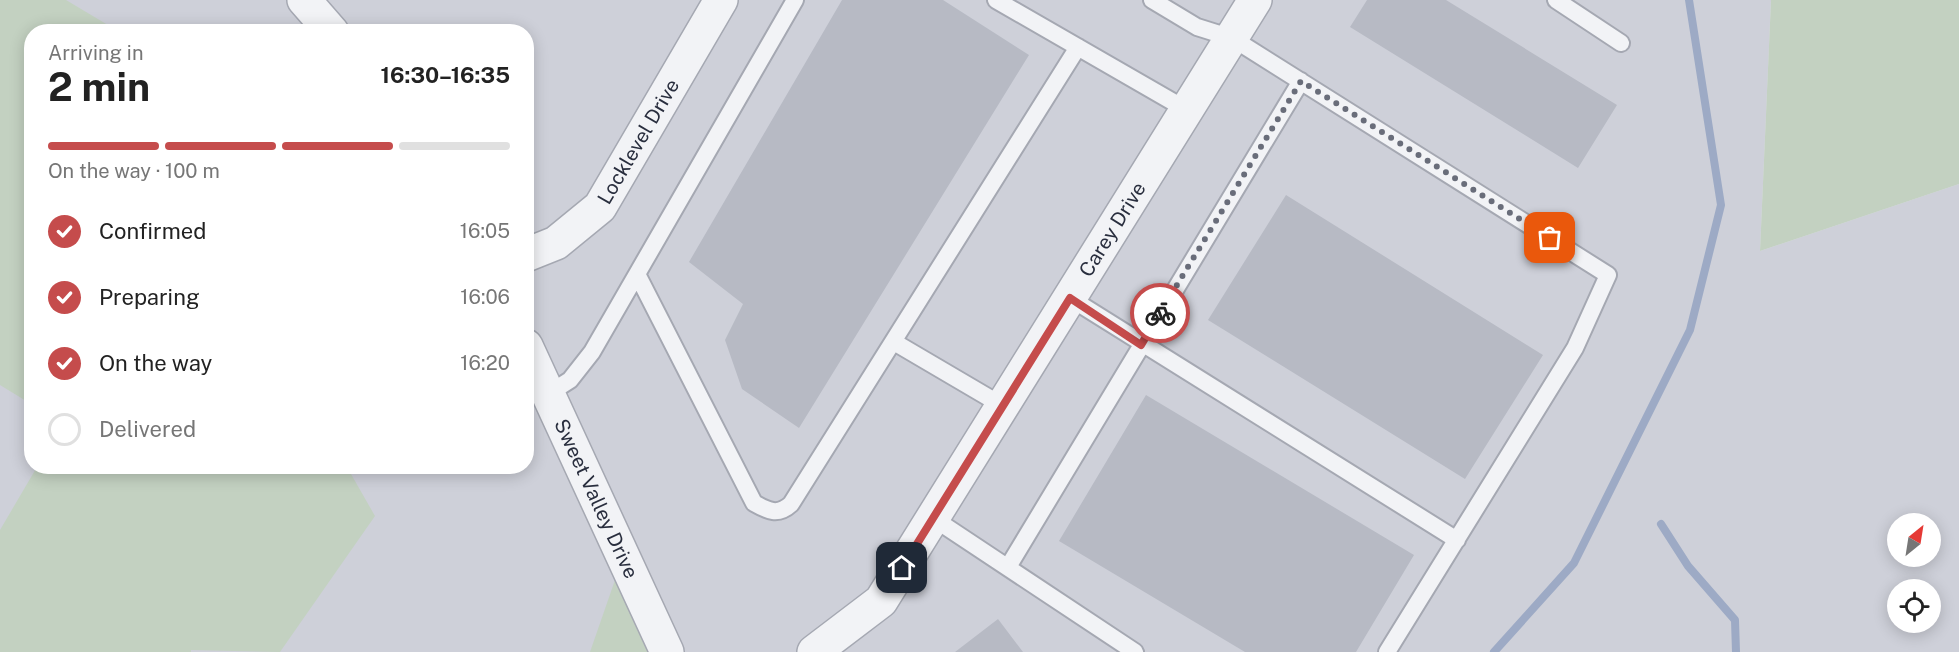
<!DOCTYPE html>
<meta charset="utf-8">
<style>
body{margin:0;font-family:"Public Sans",sans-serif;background:#f2f2f2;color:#222;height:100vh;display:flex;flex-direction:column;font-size:22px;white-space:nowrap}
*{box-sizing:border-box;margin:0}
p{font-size:20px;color:#767676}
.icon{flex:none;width:33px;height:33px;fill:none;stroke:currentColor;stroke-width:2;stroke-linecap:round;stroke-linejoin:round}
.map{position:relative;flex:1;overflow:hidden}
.drawer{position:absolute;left:24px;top:24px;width:510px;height:450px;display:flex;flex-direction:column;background:#fff;border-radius:24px;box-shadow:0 3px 15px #0003}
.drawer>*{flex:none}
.needle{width:39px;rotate:30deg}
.fabs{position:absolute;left:1887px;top:513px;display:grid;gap:12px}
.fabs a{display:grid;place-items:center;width:54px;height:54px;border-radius:50%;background:#fff;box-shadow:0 3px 15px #0003;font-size:30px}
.pin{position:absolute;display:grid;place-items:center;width:51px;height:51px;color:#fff;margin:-26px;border-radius:12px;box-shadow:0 3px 9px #0006}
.courier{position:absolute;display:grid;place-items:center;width:60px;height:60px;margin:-30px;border:4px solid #c54c4c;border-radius:50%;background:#fff;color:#222;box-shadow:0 2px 8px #0007}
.overview em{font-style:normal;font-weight:700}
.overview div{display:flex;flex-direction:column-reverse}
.overview{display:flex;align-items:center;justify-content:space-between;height:102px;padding:0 24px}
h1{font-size:39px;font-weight:700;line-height:45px}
.bar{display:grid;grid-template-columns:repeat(4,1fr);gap:9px 6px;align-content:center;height:72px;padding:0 24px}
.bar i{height:8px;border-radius:4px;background:#e0e0e0}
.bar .on{background:#c54c4c}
.bar p{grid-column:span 4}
ol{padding:0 24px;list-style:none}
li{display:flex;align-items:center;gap:18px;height:66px}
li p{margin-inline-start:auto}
li .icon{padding:6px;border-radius:50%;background:#c54c4c;color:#fff;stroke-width:4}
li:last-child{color:#767676}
li i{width:33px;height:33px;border:3px solid #e0e0e0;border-radius:50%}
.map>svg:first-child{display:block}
.built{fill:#ced0d9;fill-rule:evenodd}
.green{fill:#c3d1c1}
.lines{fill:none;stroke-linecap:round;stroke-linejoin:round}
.stream{stroke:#9daac5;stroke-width:8}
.building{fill:#b7bac4}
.lane-casing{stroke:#a5a8b2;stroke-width:20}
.street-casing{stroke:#a5a8b2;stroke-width:36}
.lane{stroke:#f2f3f6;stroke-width:16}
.street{stroke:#f2f3f6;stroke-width:33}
.done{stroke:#696d7a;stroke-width:6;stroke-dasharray:0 10.8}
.route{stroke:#c54c4c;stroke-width:8}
.labels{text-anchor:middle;stroke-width:5;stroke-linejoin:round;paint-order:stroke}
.street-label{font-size:20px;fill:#292e3e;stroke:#eff1f5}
</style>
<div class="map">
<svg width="1959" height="652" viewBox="0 0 1959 652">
<rect width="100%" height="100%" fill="#dfe1e8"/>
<path class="built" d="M0,0H1771L1760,251L1959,184V652H0ZM32,32H526V466H32ZM1898,524H1930V556H1898ZM1898,590H1930V622H1898Z"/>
<path class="green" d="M0,0H66L118,31L32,32L31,404L0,385Z
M1771,0H1959V184L1760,251Z
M37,467H347L375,516L280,652L191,650V652H0V530Z
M623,557L667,652H590Z"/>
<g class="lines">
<path class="stream" d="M1661,524L1688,566L1735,620L1736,652
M1494,652L1574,563L1690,330L1721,205L1689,0"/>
</g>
<path class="building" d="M842,0H943L1029,55L799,428L742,389L725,340L743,304L689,262Z
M1367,0H1446L1617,105L1578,168L1350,27Z
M1286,195L1543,355L1465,479L1208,320Z
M1146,395L1414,555L1356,652H1245L1059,541Z
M998,619L1023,652H955Z"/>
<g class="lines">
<g class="lane-casing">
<path id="lane" d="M996,0L1187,110
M1152,0L1197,27L1232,38L1608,275L1575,348L1387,652
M1556,0L1621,43
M637,274L754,503C768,511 778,516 791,504L1078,47
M1070,298L1457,540
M894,342L1003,406
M548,394L570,380L592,352L795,0
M933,518L1135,652
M1008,567L1301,81"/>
</g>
<g class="street-casing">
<g id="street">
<path d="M304,0L332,32"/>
<path id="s1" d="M526,255L556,243L600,207L721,0"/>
<path id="s2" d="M526,346L667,652"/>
<path id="s3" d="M814,652L881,601L1255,0"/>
</g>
</g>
<use href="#lane" class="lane"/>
<use href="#street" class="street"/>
</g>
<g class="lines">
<path class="done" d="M1160,313L1301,81L1550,238"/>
<path class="route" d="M902,568L1070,298L1141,345L1160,313"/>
</g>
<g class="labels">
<g class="street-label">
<text dy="7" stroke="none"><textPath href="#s1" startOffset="165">Locklevel Drive</textPath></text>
<text dy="7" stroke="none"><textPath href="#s3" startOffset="522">Carey Drive</textPath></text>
<text dy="7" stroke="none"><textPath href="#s2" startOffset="168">Sweet Valley Drive</textPath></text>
</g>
</g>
</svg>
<div class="fabs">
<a><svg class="needle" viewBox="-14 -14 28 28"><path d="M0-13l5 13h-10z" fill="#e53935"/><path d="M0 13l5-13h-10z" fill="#767676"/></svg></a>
<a><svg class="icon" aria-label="locate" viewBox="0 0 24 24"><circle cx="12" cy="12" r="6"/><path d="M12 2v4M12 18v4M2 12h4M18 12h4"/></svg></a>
</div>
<div class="pin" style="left:1550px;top:238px;background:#ea580c"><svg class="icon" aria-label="bag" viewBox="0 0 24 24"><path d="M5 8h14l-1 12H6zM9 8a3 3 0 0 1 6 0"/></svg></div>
<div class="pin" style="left:902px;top:568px;background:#1f2937"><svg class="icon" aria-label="home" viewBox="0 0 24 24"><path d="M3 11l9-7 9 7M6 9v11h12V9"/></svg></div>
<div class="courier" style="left:1160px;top:313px"><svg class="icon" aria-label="bike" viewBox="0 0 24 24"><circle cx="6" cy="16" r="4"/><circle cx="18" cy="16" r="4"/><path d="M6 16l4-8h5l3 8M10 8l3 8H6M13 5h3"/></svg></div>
<section class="drawer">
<div class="overview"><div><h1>2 min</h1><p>Arriving in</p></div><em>16:30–16:35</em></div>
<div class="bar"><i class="on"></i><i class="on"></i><i class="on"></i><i></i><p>On the way · 100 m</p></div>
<ol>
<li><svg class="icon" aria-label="check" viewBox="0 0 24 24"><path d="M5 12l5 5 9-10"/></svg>Confirmed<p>16:05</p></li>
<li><svg class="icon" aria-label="check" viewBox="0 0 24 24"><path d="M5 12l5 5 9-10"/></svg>Preparing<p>16:06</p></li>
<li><svg class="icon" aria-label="check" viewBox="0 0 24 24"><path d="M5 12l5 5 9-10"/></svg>On the way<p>16:20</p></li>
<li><i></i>Delivered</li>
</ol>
</section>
</div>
